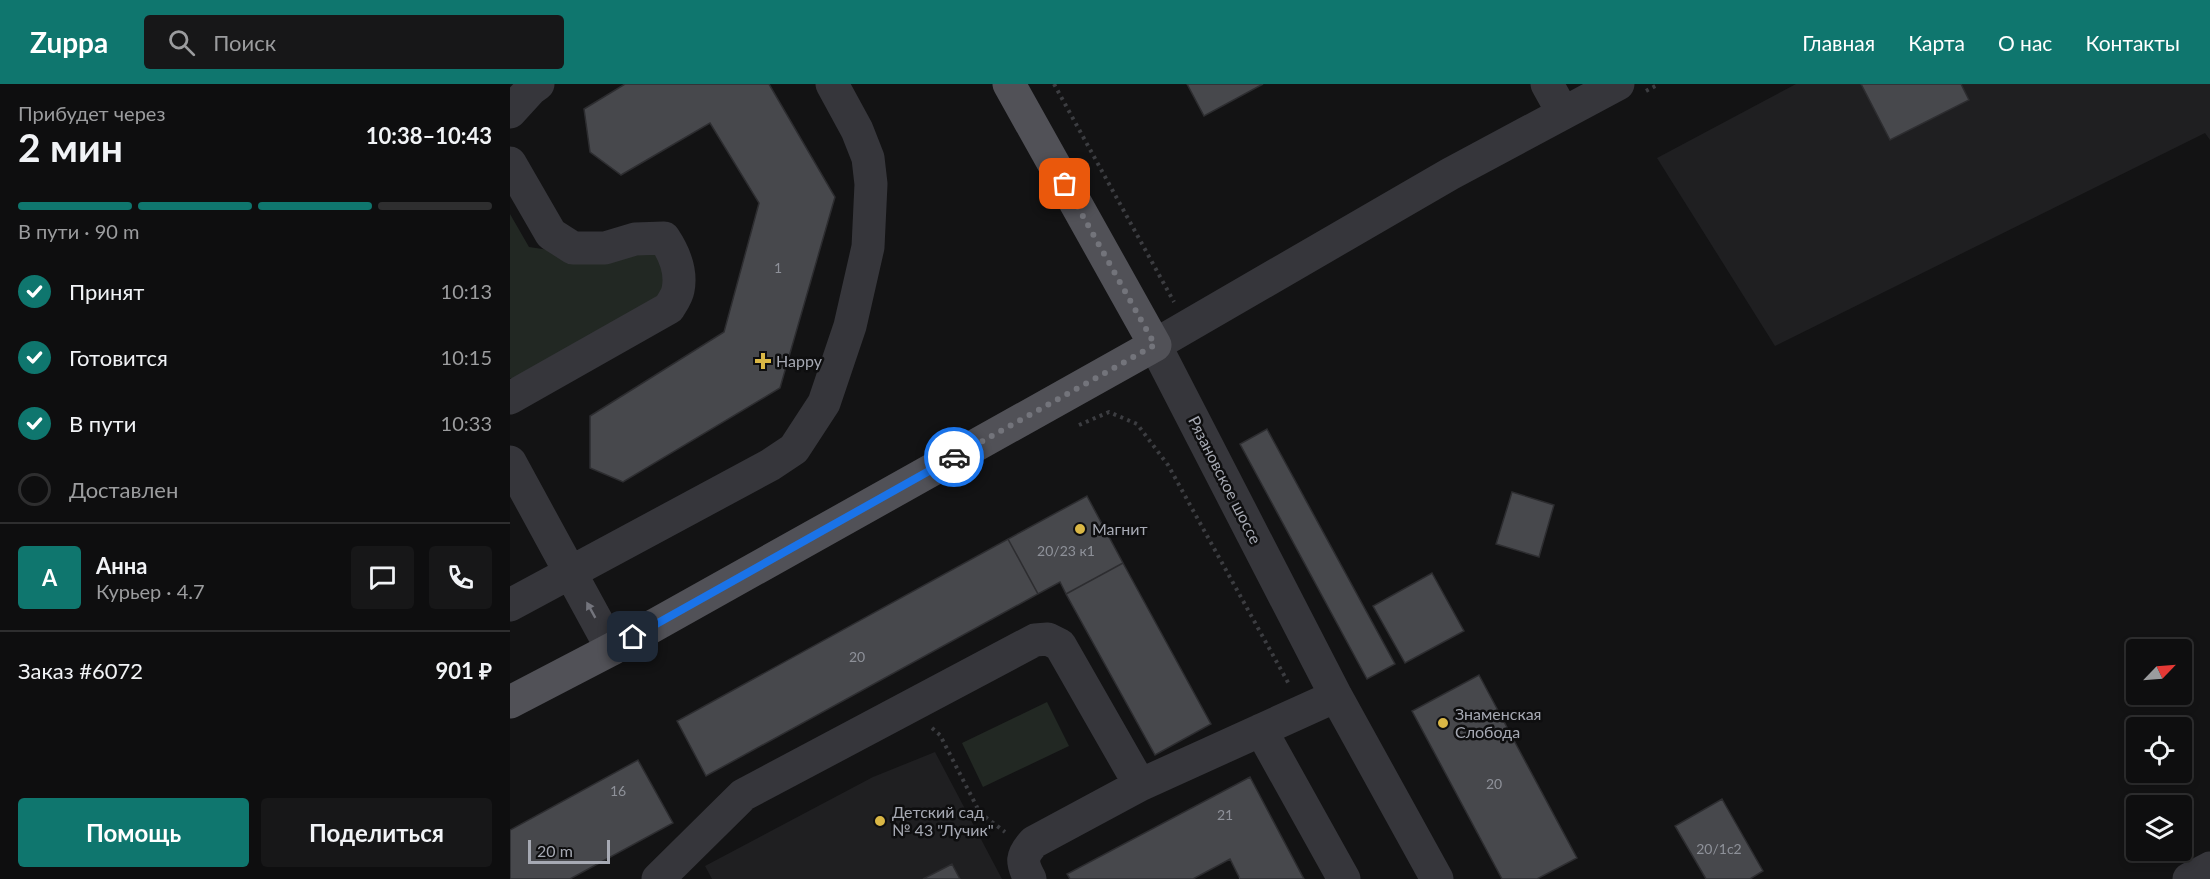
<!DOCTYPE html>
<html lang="ru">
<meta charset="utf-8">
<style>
body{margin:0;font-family:Lato,sans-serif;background:#171718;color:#f1f3f6;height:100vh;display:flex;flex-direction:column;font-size:22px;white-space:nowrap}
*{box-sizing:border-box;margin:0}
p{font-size:20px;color:#9b9c9e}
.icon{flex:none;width:33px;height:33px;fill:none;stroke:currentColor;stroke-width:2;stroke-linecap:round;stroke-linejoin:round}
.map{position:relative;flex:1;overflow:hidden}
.side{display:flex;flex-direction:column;background:#0e0e0f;width:510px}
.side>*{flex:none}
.needle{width:39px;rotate:65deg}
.controls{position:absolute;left:1616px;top:555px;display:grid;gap:12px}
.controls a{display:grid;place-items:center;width:66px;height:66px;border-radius:6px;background:#0e0e0f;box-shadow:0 3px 9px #0003,0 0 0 2px #2e2e2f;font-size:30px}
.scale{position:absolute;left:18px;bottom:15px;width:82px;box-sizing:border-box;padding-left:6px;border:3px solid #a6a9b3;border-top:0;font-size:16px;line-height:21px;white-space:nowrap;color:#a6a9b3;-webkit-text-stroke:4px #0e0e0f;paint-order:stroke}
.pin{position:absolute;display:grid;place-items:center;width:51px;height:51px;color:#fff;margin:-26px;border-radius:12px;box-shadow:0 3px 9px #0006}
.courier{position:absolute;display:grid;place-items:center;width:60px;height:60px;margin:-30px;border:4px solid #1a73e8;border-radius:50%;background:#fff;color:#222;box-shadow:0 2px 8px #0007}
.headline em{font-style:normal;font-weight:700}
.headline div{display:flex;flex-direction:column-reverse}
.headline{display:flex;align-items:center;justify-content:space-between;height:102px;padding:0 18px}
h1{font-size:39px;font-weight:700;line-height:45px}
.bar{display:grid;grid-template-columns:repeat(4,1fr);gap:9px 6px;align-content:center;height:72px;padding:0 18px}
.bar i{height:8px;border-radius:4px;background:#2e2e2f}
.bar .on{background:#0f766e}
.bar p{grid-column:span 4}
.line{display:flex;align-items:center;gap:15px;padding:0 18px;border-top:2px solid #2e2e2f}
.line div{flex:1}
.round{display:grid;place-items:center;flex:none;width:63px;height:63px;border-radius:6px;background:#171718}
ol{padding:0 18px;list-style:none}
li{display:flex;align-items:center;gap:18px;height:66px}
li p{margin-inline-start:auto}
li .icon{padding:6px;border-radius:50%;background:#0f766e;color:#fff;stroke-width:4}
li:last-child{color:#9b9c9e}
li i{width:33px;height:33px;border:3px solid #2e2e2f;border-radius:50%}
.cta{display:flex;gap:12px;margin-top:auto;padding:12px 18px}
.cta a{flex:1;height:69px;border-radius:6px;background:#0f766e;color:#fff;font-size:24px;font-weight:700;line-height:69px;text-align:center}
.cta a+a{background:#171718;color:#f1f3f6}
header{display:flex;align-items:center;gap:36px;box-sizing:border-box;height:84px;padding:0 30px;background:#0f766e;color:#fff}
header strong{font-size:28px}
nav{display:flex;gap:33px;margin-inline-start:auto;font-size:21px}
.search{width:420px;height:54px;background:#171718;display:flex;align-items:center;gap:15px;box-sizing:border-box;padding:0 21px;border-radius:6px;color:#9b9c9e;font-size:22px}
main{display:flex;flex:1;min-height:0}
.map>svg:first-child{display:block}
.built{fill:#1f1f21}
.green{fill:#222823}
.building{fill:#47484c;stroke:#2d2d30;stroke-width:1.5}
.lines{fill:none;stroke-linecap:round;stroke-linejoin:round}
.path{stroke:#3c3d41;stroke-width:4;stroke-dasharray:3 4.5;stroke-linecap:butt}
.minor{stroke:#36363b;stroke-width:33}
.major{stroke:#515157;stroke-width:33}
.oneway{fill:#74757d}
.done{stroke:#73747b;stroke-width:6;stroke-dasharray:0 10.8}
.route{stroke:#1a73e8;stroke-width:8}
.poi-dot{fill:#dab745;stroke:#0e0e0f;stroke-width:2}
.labels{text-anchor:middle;stroke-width:5;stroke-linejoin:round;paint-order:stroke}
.number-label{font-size:14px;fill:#8e9199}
.poi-label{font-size:16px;fill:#a6a9b3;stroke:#0e0e0f;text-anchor:start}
.street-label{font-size:16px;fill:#a6a9b3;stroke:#0e0e0f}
</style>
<header>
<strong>Zuppa</strong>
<div class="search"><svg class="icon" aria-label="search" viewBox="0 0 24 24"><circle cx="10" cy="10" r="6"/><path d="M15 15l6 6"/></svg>Поиск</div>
<nav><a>Главная</a><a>Карта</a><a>О нас</a><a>Контакты</a></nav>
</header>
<main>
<section class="side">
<div class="headline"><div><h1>2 мин</h1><p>Прибудет через</p></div><em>10:38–10:43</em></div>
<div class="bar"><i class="on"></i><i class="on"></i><i class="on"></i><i></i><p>В пути · 90 m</p></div>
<ol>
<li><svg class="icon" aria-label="check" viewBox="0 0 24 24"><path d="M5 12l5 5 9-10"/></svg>Принят<p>10:13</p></li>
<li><svg class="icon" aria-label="check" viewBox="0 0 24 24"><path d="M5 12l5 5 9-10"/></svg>Готовится<p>10:15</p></li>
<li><svg class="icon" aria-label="check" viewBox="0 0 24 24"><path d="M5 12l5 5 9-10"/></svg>В пути<p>10:33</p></li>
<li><i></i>Доставлен</li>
</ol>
<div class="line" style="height:108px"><b class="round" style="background:#0f766e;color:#fff">А</b><div><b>Анна</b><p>Курьер · 4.7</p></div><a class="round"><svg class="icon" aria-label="chat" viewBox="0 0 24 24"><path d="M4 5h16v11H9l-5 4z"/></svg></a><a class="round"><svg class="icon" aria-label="phone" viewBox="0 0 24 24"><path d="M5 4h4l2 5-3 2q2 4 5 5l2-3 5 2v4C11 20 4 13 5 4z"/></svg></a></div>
<div class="line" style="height:78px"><div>Заказ #6072</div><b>901 ₽</b></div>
<div class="cta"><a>Помощь</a><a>Поделиться</a></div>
</section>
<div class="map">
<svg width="1700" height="795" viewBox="0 0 1700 795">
<rect width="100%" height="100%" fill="#131314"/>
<path class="built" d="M1286,0H1700V56L1695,49L1265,262L1147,74Z
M425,668L492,795H202L195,782L363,693Z"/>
<path class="green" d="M0,130L19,163L66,170H151L155,218L17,294H0Z
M537,618L559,662L473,703L452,659Z"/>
<path class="building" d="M115,0H259L325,113L270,304L113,398L80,384V332L214,248L249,119L200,39L111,91L80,68L74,25Z
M677,0H753L694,32Z
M1351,0H1451L1459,16L1380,56Z
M757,345L885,580L857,595L730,360Z
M1002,408L1044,421L1029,473L986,460Z
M577,412L613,479L556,510L550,498L528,510L498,455Z
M498,455L528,510L196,692L167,637Z
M613,479L701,640L645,671L556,510Z
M922,489L954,547L895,579L863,522Z
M969,591L1067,774L1027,795H992L902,627Z
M128,676L163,739L60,795H0V746Z
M740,693L794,795H730L720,775L683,795H560L557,790Z
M1212,715L1253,787L1240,795H1196L1165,742Z
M442,780L450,795H413Z"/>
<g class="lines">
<path class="path" d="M544,0L664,218
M1136,7L1149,0
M569,341L599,328L627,340L658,381L780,602
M422,644L430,651L470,729L495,748
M729,795H730"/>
<path class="minor" d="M1037,0L1053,29
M0,28L21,5L28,0
M0,79L41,150L63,164H95L125,155L154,154C164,169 172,187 168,206C167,212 162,219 159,224L0,314
M0,378L102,565
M0,521L260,381L284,365L314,319L340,242L358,163L361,100L358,74L347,46L322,0
M751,646L834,795
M148,795L233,711L525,556L538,555L550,561L630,701
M520,795C511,778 511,772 524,758L630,701L826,612
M927,795L826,612L645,261L940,90L1108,0
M1679,795L1700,784"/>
<path class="major" d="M0,618L102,565L645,261L499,0"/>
</g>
<defs><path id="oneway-solid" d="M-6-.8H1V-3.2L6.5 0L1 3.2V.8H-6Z" transform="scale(1.5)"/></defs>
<use class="oneway" href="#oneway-solid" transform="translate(81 526) rotate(-119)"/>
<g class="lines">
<path class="done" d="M444,373L645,261L555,100"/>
<path class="route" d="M123,553L444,373"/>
</g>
<g class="poi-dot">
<path d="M250 268h6v6h6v6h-6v6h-6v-6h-6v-6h6z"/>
<circle cx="570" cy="445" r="6"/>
<circle cx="933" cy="639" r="6"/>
<circle cx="370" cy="737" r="6"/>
</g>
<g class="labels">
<g class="number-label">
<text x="268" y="189">1</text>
<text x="556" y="472">20/23 к1</text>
<text x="347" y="578">20</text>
<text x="984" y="705">20</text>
<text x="108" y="712">16</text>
<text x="715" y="736">21</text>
<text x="1209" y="770">20/1с2</text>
</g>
<g class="poi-label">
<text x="266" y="283">Happy</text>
<text x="582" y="451">Магнит</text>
<text x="945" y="636">Знаменская<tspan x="945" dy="18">Слобода</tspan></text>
<text x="382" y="734">Детский сад<tspan x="382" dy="18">№ 43 "Лучик"</tspan></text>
</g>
<g class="street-label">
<text transform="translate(715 396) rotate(63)" y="6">Рязановское шоссе</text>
</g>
</g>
</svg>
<div class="controls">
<a><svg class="needle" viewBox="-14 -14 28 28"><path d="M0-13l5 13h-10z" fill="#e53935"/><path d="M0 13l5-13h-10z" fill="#9b9c9e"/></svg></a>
<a><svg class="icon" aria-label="locate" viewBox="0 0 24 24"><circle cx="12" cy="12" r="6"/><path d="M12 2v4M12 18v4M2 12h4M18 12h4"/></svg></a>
<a><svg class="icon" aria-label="layers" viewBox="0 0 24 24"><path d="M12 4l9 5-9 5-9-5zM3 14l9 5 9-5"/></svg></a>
</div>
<div class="scale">20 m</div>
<div class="pin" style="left:555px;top:100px;background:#ea580c"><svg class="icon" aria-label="bag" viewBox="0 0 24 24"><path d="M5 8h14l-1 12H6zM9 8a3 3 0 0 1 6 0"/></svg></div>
<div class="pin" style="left:123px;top:553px;background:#1f2937"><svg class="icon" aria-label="home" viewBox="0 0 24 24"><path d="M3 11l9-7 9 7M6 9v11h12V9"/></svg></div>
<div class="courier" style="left:444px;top:373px"><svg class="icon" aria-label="car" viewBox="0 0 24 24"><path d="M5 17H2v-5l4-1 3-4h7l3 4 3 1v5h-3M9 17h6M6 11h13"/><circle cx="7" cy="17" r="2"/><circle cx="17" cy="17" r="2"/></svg></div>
</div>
</main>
